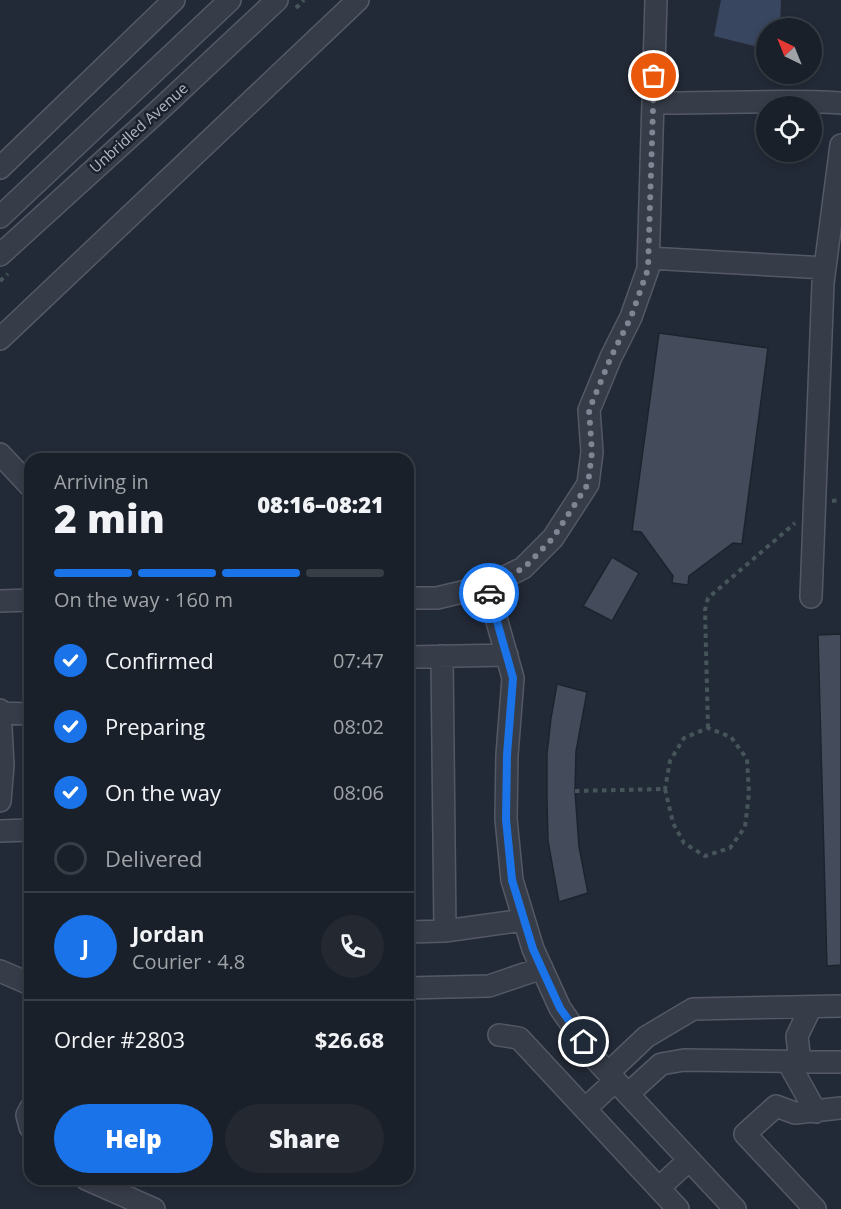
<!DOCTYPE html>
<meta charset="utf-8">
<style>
body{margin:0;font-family:"Open Sans",sans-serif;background:#232831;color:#f1f3f6;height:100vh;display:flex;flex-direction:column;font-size:22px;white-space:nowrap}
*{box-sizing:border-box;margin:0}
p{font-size:20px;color:#9fa3a8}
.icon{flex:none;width:33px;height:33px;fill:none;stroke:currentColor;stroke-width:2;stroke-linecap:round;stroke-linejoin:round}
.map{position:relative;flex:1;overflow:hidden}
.details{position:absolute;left:24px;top:453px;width:390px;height:732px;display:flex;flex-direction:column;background:#1a2029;border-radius:18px;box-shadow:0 3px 9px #0003,0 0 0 2px #383e46}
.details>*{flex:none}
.needle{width:39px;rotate:317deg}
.tools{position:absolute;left:756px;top:18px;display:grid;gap:12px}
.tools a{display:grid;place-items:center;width:66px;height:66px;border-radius:50%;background:#1a2029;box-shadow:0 3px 9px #0003,0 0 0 2px #383e46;font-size:30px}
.pin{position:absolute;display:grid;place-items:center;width:51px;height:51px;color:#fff;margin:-26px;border:3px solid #fff;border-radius:50%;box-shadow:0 2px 6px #0007}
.courier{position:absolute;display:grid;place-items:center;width:60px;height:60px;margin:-30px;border:4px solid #1a73e8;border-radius:50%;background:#fff;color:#222;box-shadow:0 2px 8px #0007}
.summary em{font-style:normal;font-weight:800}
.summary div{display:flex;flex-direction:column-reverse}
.summary{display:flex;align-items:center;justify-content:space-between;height:102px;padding:0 30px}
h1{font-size:39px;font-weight:800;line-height:45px}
.bar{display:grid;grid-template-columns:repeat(4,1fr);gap:9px 6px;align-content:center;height:72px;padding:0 30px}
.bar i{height:8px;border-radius:4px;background:#383e46}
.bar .selected{background:#1a73e8}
.bar p{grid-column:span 4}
.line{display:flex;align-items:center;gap:15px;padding:0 30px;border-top:2px solid #383e46}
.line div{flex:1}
.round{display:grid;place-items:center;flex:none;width:63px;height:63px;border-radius:32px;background:#232831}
ol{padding:0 30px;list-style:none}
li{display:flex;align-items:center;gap:18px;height:66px}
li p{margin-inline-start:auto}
li .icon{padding:6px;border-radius:50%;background:#1a73e8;color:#fff;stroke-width:4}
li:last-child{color:#9fa3a8}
li i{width:33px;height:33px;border:3px solid #383e46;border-radius:50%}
.action{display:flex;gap:12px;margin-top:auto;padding:12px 30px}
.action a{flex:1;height:69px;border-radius:36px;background:#1a73e8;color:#fff;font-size:24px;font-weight:800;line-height:69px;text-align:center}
.action a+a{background:#232831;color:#f1f3f6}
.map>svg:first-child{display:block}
.water{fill:#394660}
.building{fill:#444c5c;stroke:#1d232e;stroke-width:1.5}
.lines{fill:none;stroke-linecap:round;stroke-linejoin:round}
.minor-casing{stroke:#545965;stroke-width:24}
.path{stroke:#46555a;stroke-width:4;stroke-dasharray:4.5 4.5;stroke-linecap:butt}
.minor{stroke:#363c48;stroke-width:21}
.done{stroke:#7f8593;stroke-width:6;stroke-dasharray:0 10.8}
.route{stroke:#1a73e8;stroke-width:8}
.labels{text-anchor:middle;stroke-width:5;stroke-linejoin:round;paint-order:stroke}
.street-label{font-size:15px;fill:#b1b6c4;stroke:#1b212c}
</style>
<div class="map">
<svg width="841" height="1209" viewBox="0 0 841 1209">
<rect width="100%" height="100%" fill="#232a37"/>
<path class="water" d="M721,0H781L780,28H766V49L714,36Z"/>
<path class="building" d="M659,333L768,348L742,544L733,543L689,576L688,585L672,583L673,576L641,532L632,531Z
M612,557L639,573L612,621L583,606Z
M841,634V965L827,966L818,635Z
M557,684L587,692L576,751L575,791L579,847L588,893L559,902L548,841L547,801V754L551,718Z"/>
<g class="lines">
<g class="minor-casing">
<path id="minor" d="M656,0L648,269L631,317L611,357L589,410L592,452L588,484L553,538L523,568L487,586L513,678L507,755L506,819L512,880L533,949L560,1008L596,1060L735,1209
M653,103C715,104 778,99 841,103
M0,168L174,0
M0,217L230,0
M0,255L154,115L277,0
M648,258L825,268
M0,339L358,0
M0,454L30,486
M811,597L823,283L841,145
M408,598H437L487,586
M0,601L30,600
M442,656L445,931
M408,657L507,655
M0,710L3,765L0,801
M0,713L30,714
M0,831L30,830
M408,932L445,931L524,920
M0,971L30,984
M408,988L489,986L542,968
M499,1035L519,1038L678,1209
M788,1062L816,1112
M800,1062L797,1036L811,1007
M608,1073L646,1037L693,1009L841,1006
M628,1094L661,1064L684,1060L841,1062
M30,1109L27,1115L30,1127
M585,1109L615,1081
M86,1179L154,1209
M659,1188L689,1160
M815,1209L745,1134L776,1106L795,1113L841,1108"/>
</g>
<path class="path" d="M296,8L304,0
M0,281L8,274
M832,501L841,500
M708,728L705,610L708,598L795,523
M575,791L665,789L673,823L684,843L705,856L730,848L745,827L749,793L747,759L731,737L708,728L684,738L670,761L665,789"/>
<use href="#minor" class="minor"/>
</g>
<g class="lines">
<path class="done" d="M489,593L487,586L524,568L553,538L588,484L592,452L589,410L611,357L631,317L648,269L654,76"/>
<path class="route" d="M489,593L513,678L507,755L506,819L512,880L533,949L542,969L560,1008L584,1042"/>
</g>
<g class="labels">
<g class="street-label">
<text transform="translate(139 128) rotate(-42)" y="5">Unbridled Avenue</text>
</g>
</g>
</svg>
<div class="tools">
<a><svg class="needle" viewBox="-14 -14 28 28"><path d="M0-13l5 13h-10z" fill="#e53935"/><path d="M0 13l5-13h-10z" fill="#9fa3a8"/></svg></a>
<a><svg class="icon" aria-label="locate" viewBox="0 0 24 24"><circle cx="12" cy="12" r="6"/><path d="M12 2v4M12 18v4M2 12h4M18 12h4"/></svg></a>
</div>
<div class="pin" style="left:654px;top:76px;background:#ea580c"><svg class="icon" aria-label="bag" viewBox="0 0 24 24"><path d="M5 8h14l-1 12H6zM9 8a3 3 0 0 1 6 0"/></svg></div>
<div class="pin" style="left:584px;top:1042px;background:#1f2937"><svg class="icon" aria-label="home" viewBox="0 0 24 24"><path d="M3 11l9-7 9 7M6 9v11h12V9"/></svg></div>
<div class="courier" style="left:489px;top:593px"><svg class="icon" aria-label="car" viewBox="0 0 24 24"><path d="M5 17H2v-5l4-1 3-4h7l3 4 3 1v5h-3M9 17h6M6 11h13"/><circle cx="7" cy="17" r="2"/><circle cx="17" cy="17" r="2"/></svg></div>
<section class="details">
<div class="summary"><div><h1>2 min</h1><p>Arriving in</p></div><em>08:16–08:21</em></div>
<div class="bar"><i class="selected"></i><i class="selected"></i><i class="selected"></i><i></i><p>On the way · 160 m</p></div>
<ol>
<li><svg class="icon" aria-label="check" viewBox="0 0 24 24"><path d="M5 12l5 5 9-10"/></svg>Confirmed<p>07:47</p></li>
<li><svg class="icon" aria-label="check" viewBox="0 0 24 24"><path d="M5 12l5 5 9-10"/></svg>Preparing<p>08:02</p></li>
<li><svg class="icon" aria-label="check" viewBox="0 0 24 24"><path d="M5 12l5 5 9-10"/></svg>On the way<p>08:06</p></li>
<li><i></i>Delivered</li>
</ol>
<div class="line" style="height:108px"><b class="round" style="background:#1a73e8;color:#fff">J</b><div><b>Jordan</b><p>Courier · 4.8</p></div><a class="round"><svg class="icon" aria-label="phone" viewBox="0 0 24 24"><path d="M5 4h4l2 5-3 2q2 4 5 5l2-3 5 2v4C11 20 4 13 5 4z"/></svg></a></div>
<div class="line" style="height:78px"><div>Order #2803</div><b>$26.68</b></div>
<div class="action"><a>Help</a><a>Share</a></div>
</section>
</div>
